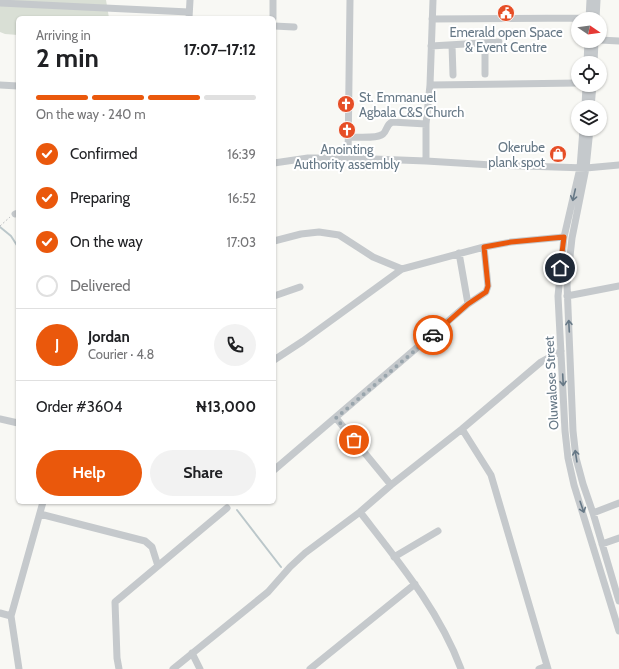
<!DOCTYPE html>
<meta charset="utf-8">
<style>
body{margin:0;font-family:Cabin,sans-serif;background:#f2f2f2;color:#202124;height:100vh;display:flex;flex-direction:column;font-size:15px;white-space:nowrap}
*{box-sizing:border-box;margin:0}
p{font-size:13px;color:#757577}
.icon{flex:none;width:22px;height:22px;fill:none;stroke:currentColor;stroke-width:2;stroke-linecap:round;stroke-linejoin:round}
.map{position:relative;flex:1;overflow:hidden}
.side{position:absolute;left:16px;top:16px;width:260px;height:488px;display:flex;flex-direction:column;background:#fff;border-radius:6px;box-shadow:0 1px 3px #0004}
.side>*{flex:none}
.needle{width:26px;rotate:103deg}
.buttons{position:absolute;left:571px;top:12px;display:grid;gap:8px}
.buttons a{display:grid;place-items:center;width:36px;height:36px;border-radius:50%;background:#fff;box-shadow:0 1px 3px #0004;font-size:20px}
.pin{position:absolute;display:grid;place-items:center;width:34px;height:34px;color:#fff;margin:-17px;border:2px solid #fff;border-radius:50%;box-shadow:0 1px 4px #0007}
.courier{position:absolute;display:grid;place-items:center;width:40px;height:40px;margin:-20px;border:3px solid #ea580c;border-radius:50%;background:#fff;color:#222;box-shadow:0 1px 5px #0007}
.head em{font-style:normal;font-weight:700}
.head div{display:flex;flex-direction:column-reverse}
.head{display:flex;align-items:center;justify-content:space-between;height:68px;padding:0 20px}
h1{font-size:26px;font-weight:700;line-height:30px}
.bar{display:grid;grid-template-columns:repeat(4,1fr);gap:6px 4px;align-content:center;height:48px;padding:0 20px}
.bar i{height:5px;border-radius:3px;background:#e0e0e0}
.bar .on{background:#ea580c}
.bar p{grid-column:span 4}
.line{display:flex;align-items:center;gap:10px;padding:0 20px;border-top:1px solid #e0e0e0}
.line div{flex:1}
.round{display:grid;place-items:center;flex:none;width:42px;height:42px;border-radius:21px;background:#f2f2f2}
ol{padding:0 20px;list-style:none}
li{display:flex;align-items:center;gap:12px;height:44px}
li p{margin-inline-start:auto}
li .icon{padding:4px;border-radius:50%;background:#ea580c;color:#fff;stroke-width:4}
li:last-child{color:#757577}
li i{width:22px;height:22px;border:2px solid #e0e0e0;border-radius:50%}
.button{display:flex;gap:8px;margin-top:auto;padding:8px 20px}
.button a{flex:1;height:46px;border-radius:24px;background:#ea580c;color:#fff;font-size:16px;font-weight:700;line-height:46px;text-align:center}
.button a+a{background:#f2f2f2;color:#202124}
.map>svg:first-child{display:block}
.green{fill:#d9dfd5}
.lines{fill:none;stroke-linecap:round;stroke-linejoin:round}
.stream{stroke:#bbc7ca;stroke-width:2}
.path{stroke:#bfc1c3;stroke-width:1;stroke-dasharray:2 2;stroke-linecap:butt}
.minor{stroke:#c5c9cc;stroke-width:7}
.oneway{stroke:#667886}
.done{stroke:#99a5ac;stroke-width:4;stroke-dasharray:0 7.2}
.route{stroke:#ea580c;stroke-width:5}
.labels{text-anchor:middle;stroke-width:4;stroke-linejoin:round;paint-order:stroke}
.poi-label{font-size:13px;fill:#667886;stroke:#fff}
.street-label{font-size:13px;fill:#667886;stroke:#fff}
</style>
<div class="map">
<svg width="619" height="669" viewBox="0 0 619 669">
<rect width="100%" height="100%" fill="#f8f8f4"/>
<path class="green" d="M0,0H106L109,18H18V35L5,34L0,32Z"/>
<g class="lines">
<path class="stream" d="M0,227L11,236L18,247
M237,510L281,567"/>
<path class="path" d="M0,226L10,217"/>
<path class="minor" d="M0,3L189,12
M189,18L190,0
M273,18V0
M432,19L589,18
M589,19L590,0
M596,19L597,0
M274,26L294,27
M600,40L619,41
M452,45L453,75
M431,46L499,42
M587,63L588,41
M594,63L595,41
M485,74V43
M0,85L18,86
M430,85L578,83
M585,107L586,85
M591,107L593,85
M583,129L580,168L564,237L558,296L565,431L568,458L574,485L619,631
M590,129L586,168L572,238L567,284L573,431L576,458L583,484L593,513L619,601
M348,137C356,137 377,139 383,134C387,131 386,125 392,122L426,124
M348,158L350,0
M426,161V124L430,85L433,0
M274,163L308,158H348L426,161L492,165L586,168L619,165
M15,214L18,213
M274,241L301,234L319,232L339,235L373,257L402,269
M459,253L468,304
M274,296L300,287
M567,296L619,286
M274,360L303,341L402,269L484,247L511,242L564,237
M336,418L391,485
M0,419L18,423
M462,429L491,475L548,669
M274,470L468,304L486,292L488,286L484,247
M360,512C398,561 439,610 461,669
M593,513L619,503
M40,514L145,541L152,547L158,566
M602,544L619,538
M394,557L438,531
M0,613L11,616
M192,653L200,669
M19,669L11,616L43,502
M119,669L117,658L115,602L227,508
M173,669L268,592L290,567L305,553L360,512L391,485L462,429L541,362L561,351
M310,669L415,584
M539,669L547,666"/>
</g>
<defs><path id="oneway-shaft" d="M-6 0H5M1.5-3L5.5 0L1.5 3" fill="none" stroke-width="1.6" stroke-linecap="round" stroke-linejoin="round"/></defs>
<g class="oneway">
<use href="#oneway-shaft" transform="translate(574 195) rotate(103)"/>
<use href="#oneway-shaft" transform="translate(569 326) rotate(-93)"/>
<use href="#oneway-shaft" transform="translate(563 380) rotate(87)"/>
<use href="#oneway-shaft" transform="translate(576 456) rotate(-99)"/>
<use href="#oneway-shaft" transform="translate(582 507) rotate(71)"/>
</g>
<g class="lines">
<path class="done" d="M354,440L336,418L433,335"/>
<path class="route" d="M433,335L468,304L486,292L488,286L484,247L511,242L564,237L560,268"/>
</g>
<defs>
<g id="civic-disc" transform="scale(0.9)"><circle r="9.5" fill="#e64e26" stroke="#fff"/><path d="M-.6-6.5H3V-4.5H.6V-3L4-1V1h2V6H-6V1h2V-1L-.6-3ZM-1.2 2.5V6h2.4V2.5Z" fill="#fff"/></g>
<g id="church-disc" transform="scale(0.9)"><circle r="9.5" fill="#e64e26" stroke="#fff"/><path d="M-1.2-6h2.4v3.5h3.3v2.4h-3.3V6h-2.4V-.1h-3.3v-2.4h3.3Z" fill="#fff"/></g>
<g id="shop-disc" transform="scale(0.9)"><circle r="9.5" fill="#e64e26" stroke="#fff"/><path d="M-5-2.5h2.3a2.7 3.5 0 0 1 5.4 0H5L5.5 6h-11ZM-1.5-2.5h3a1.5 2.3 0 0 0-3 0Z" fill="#fff"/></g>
</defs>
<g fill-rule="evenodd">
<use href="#civic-disc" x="506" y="13"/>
<use href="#church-disc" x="346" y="104"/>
<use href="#church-disc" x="347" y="130"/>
<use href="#shop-disc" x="558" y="154"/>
</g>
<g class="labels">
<g class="poi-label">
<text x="506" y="37">Emerald open Space<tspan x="506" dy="15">&amp; Event Centre</tspan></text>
<text x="359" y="102" text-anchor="start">St. Emmanuel<tspan x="359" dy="15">Agbala C&amp;S Church</tspan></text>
<text x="545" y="152" text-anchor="end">Okerube<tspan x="545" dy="15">plank spot</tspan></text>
<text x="347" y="154">Anointing<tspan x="347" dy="15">Authority assembly</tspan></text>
</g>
<g class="street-label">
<text transform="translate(551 383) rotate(-93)" y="5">Oluwalose Street</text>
</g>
</g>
</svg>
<div class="buttons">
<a><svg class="needle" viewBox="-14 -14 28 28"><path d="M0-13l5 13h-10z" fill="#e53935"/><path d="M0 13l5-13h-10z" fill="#757577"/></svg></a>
<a><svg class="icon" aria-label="locate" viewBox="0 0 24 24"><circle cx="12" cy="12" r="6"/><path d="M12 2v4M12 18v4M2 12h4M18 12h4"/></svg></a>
<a><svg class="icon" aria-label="layers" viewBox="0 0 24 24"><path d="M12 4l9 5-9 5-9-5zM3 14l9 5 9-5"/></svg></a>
</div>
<div class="pin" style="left:354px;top:440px;background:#ea580c"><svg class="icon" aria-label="bag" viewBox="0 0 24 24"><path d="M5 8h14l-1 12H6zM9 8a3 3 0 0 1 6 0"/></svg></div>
<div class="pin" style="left:560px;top:268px;background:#1f2937"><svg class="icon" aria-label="home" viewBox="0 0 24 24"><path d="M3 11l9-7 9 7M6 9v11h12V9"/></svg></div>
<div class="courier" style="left:433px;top:335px"><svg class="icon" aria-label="car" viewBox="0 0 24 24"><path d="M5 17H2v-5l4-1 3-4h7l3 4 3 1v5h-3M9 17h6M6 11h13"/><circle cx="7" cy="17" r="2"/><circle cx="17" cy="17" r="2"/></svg></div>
<section class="side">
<div class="head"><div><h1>2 min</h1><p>Arriving in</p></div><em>17:07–17:12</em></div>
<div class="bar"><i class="on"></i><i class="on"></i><i class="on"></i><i></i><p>On the way · 240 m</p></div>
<ol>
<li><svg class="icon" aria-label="check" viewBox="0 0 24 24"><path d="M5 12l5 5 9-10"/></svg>Confirmed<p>16:39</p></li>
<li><svg class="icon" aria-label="check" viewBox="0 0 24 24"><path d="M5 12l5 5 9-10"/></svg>Preparing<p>16:52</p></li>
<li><svg class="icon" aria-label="check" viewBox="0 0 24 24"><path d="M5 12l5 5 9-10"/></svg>On the way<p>17:03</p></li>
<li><i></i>Delivered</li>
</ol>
<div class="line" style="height:72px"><b class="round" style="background:#ea580c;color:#fff">J</b><div><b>Jordan</b><p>Courier · 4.8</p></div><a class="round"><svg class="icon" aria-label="phone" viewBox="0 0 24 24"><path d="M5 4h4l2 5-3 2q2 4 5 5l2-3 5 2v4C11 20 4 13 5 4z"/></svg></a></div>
<div class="line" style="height:52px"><div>Order #3604</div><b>₦13,000</b></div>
<div class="button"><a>Help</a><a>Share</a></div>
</section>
</div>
